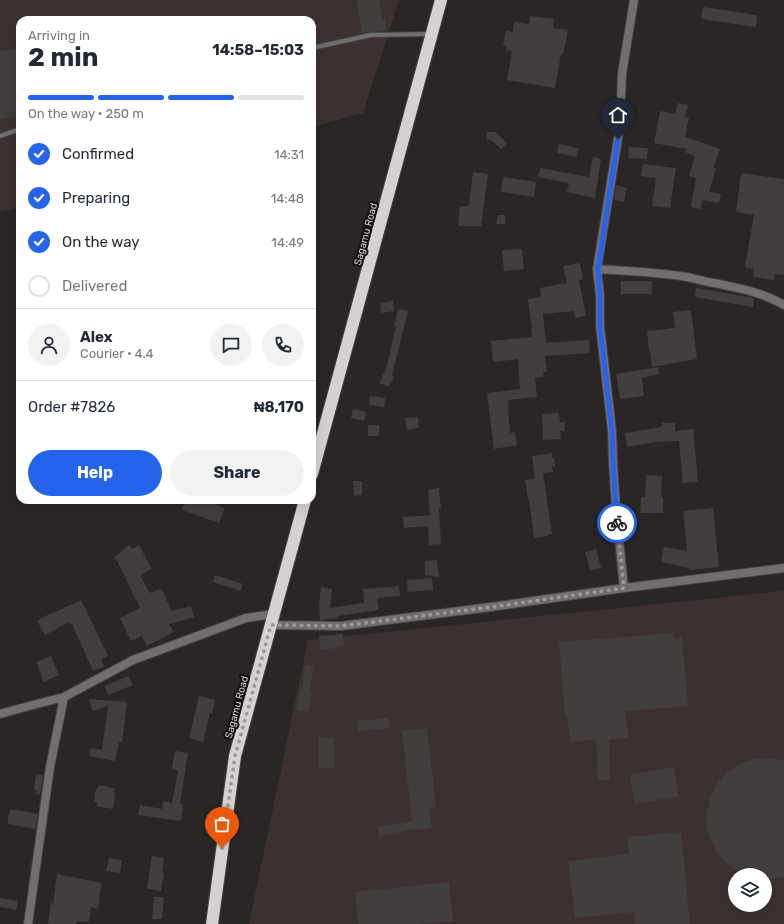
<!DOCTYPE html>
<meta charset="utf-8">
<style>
body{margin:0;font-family:Rubik,sans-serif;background:#f2f2f3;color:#1f2937;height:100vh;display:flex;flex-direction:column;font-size:15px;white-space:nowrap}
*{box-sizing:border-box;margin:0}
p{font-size:13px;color:#747a83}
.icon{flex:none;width:22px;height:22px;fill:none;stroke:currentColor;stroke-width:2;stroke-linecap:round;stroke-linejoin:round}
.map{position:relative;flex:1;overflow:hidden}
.side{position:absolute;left:16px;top:16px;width:300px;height:488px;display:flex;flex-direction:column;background:#fff;border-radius:12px;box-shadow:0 4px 16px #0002}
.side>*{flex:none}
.buttons{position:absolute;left:728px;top:868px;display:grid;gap:8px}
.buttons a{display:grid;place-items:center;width:44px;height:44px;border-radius:50%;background:#fff;box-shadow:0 4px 16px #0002;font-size:20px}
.pin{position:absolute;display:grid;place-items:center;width:34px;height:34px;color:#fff;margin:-41px -17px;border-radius:50% 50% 50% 0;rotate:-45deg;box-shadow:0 0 4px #0007}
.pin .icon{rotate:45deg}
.courier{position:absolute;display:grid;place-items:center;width:40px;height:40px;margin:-20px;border:3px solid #2563eb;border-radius:50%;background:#fff;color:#222;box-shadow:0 1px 5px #0007}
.summary em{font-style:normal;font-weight:700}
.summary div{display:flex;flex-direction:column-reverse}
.summary{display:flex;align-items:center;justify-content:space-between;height:68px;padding:0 12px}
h1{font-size:26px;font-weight:700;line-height:30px}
.bar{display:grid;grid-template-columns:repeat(4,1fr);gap:6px 4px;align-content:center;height:48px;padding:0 12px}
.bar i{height:5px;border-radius:3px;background:#e0e1e3}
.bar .current{background:#2563eb}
.bar p{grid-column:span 4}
.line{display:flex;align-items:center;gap:10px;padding:0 12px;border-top:1px solid #e0e1e3}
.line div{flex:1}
.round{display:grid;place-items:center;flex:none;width:42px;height:42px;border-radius:21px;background:#f2f2f3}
ol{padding:0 12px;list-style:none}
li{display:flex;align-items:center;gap:12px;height:44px}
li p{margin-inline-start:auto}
li .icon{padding:4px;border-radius:50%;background:#2563eb;color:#fff;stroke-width:4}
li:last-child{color:#747a83}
li i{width:22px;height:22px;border:2px solid #e0e1e3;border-radius:50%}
.cta{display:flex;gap:8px;margin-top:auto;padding:8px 12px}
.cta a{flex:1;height:46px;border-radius:24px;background:#2563eb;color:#fff;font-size:16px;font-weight:700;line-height:46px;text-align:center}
.cta a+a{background:#f2f2f3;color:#1f2937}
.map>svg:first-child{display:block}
.built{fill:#3b3130;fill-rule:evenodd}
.building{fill:#423e3d}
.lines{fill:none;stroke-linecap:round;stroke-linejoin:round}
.lane-casing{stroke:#464242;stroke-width:6}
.street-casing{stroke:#464242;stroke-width:10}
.highway-casing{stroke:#464242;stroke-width:14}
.lane{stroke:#706e6e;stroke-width:4}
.street{stroke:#706e6e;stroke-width:8}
.highway{stroke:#d6d1d0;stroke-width:12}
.done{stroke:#9c9999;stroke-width:4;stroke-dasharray:0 7.2}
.route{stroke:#2563eb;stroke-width:5}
.labels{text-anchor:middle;stroke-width:4;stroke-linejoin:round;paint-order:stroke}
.street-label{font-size:10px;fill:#dad7d7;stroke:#111010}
</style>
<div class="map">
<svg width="784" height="924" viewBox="0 0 784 924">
<rect width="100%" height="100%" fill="#2a2626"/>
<path class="built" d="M0,0H399L363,113L312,127V20H20V207L0,212Z
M784,591V924H249L308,640ZM735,875H765V905H735Z"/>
<path class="building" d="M356,0H379L382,20L385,19L387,30L371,32L362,33Z
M703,7L757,15L756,27L701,19Z
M530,16L554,19L553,28L568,30L563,54H561L555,88L507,80L512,51L506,50L507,46L503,45L506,30L513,32L514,22L529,24Z
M20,48V116L0,120V52Z
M678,103L688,105L685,117H689L685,137L720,149L713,168L716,169L709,192L721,194L719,203L702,200L701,209L691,207L696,178L689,176L695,156L685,152L687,149L654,143L660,111L675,114Z
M487,132H495L507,143L501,149L491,140L486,139Z
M559,144L579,148L577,157L557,153Z
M629,147L648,148L647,159L628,158Z
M593,157L601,159L595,198L567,192L569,183L538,177L540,168L589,177Z
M643,164L676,168L670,208L652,206L656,178L641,176Z
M473,172L488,174L481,226H458L460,206H469Z
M741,173L784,179V275L775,274L774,280L753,277L754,269L745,267L754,215L736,212Z
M503,177L536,182L534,197L501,192Z
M616,185L627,188L624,202L614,200Z
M498,215H505V224H496Z
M522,249L524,269L504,271L502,250Z
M580,263L583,279L579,280L586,316L575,318L574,311L543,314L546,343L589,340L590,353L545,356L547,372H543L544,377L535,378L537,397L508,400L509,404L508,405L510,433L515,432L517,445L494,449L487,393L520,389L518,359L493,362L491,341L532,337L531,328H532L528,299L541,297L540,288L567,283L563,266Z
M621,281H652V294H621Z
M696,288L754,298L753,307L695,297Z
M393,301L394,311L381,313L380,303Z
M398,309L408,311L392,376L394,377L389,387L379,383L386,369L396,326H394Z
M691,310L697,359L652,367L650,351L649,352L647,331L675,328L673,312Z
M658,367L659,374L642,378L644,396L620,399L616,374Z
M370,396L385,398L384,407L369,405Z
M353,409L366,412L364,421L351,418Z
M559,413L560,422H565V431H560L561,439L543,440L542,414Z
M418,417L419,428L407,430L405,418Z
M662,423H675V431L693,429L698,482L683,483L679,441L655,442L627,447L625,433L662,427Z
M368,425H379V436H368Z
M552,453V458H554L555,466H552L553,472L543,473L552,534H547L548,536L534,538L529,500H528L525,480L535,479L532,456Z
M646,475L662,476L661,497H663V513H640L641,497H645Z
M353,481H362V495L354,496Z
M439,488L441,509H439L441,544L429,545L428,526L404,528L403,517L430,515L428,490Z
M185,500H202L225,508L219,523L182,510Z
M713,508L719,567L689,570V568L661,562L664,547L687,551L683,511Z
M129,545L132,549L139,545L152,569L140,575L150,593L161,588L172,611L191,606L194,617L169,624L174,632L147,646L142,636L131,641L120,618L140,608L117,561L114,558Z
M596,549L601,568L590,571L585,552Z
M437,560L439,577L425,575V561Z
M215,575L243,584L241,591L213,582Z
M432,578L433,590L408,592L407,580Z
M399,586L400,596L377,598L379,610L338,616V618L320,620L319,606L321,587L332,589L330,608L364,603L363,589Z
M81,600L108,656L101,659L104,667L93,671L72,624L70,625L69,622L45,635L37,621L51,613V614Z
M673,633V638L682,637L688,706L625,711L629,737L609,740L610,780H598L596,739L570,742L567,716H565L559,642Z
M343,634L344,647L321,650L319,636Z
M51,656L59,675L44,682L36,662Z
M305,665L313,666L310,691L312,692L308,712L296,710L300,690H302Z
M129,676L133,685L108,695L105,686Z
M199,696L215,700L212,714L210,713L203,742L189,738Z
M89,699L127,702L122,742H119L115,761L89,756L91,748L102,750L108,706L93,711Z
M389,718L390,728L358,731L357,721Z
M427,728L436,807L429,808L432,828L420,830V828L379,836L378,827L412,821L402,731Z
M319,738H334V768H319Z
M175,751L188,753L180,804L183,805L181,821L138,815L140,805L162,809L163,801L172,803L178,771L177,770L172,769Z
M764,758L784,760V877L771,879H765V875H745L733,868L725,862L718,854L713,846L709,837L707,827L706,817L710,797L715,788L720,780L727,773L735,767L745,762L754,759Z
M674,767L679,796L635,804L630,775Z
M36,774L43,775L40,795L35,794L36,790H34Z
M99,785L115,788L114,795L115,796L113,809L96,806L97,802H94L95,792Z
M11,809L38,814L35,829L8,824V816Z
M681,832L690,924H635L634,912L575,918L568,861L629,854L627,837Z
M152,856L164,858L162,873H164L161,891L147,889Z
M109,858L122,860L120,873L106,871Z
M57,874L102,883L99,897H100L98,909L91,907L89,922L77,921L76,924H48L51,903L53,904Z
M449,882L453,921L420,924H358L355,892Z
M154,897H164L162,919H152Z
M0,898L18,901L16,910L0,907Z"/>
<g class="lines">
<g class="lane-casing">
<path id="lane" d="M312,48L371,35L430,34
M0,136L20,129"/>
</g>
<g class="street-casing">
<path id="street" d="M597,269C627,271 657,272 687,277C696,279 705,282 714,283C738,288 762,292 784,305
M624,588L616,510L613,461L612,431L600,326V296L597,269L620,126L622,74L634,0
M271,625L341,626L491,607L624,588L784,568
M0,714L33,705L64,697L133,660L246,618L274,614
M28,924L50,767L64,697"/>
</g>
<g class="highway-casing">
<path id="highway" d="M312,474L441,0
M212,924L235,756L305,500"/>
</g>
<use href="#lane" class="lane"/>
<use href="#street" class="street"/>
<use href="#highway" class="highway"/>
</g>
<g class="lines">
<path class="done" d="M222,848L235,756L271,625L341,626L491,607L624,588L617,523"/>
<path class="route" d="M617,523L613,461L612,431L600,326V296L598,269L618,139"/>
</g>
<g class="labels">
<g class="street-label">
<text transform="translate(365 234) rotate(-75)" y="4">Sagamu Road</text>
<text transform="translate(236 707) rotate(-75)" y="4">Sagamu Road</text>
</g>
</g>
</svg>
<div class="buttons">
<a><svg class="icon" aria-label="layers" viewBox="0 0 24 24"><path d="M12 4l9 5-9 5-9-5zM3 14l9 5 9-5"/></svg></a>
</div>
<div class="pin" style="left:222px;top:848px;background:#ea580c"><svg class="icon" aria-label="bag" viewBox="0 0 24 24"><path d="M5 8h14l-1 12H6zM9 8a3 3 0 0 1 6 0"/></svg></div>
<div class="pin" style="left:618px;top:139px;background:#1f2937"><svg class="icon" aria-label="home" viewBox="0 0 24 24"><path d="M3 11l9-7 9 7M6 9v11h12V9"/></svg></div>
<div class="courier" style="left:617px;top:523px"><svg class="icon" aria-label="bike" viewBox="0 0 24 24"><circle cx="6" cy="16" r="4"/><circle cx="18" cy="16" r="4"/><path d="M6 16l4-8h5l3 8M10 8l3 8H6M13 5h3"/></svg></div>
<section class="side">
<div class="summary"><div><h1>2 min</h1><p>Arriving in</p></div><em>14:58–15:03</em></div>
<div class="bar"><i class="current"></i><i class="current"></i><i class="current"></i><i></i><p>On the way · 250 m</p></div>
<ol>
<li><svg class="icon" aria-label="check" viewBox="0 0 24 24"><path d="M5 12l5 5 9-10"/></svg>Confirmed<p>14:31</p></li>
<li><svg class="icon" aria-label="check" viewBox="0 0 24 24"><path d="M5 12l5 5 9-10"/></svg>Preparing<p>14:48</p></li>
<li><svg class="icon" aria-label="check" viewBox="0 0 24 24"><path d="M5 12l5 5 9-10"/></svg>On the way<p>14:49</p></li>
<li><i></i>Delivered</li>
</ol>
<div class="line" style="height:72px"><a class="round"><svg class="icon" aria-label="person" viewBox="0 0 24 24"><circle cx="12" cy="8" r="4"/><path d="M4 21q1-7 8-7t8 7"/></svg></a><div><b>Alex</b><p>Courier · 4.4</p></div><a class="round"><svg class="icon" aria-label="chat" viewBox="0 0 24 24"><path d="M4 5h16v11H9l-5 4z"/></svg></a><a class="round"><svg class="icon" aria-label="phone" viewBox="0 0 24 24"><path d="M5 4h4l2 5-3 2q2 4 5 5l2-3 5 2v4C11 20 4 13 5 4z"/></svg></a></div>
<div class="line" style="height:52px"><div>Order #7826</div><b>₦8,170</b></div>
<div class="cta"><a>Help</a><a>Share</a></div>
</section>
</div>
